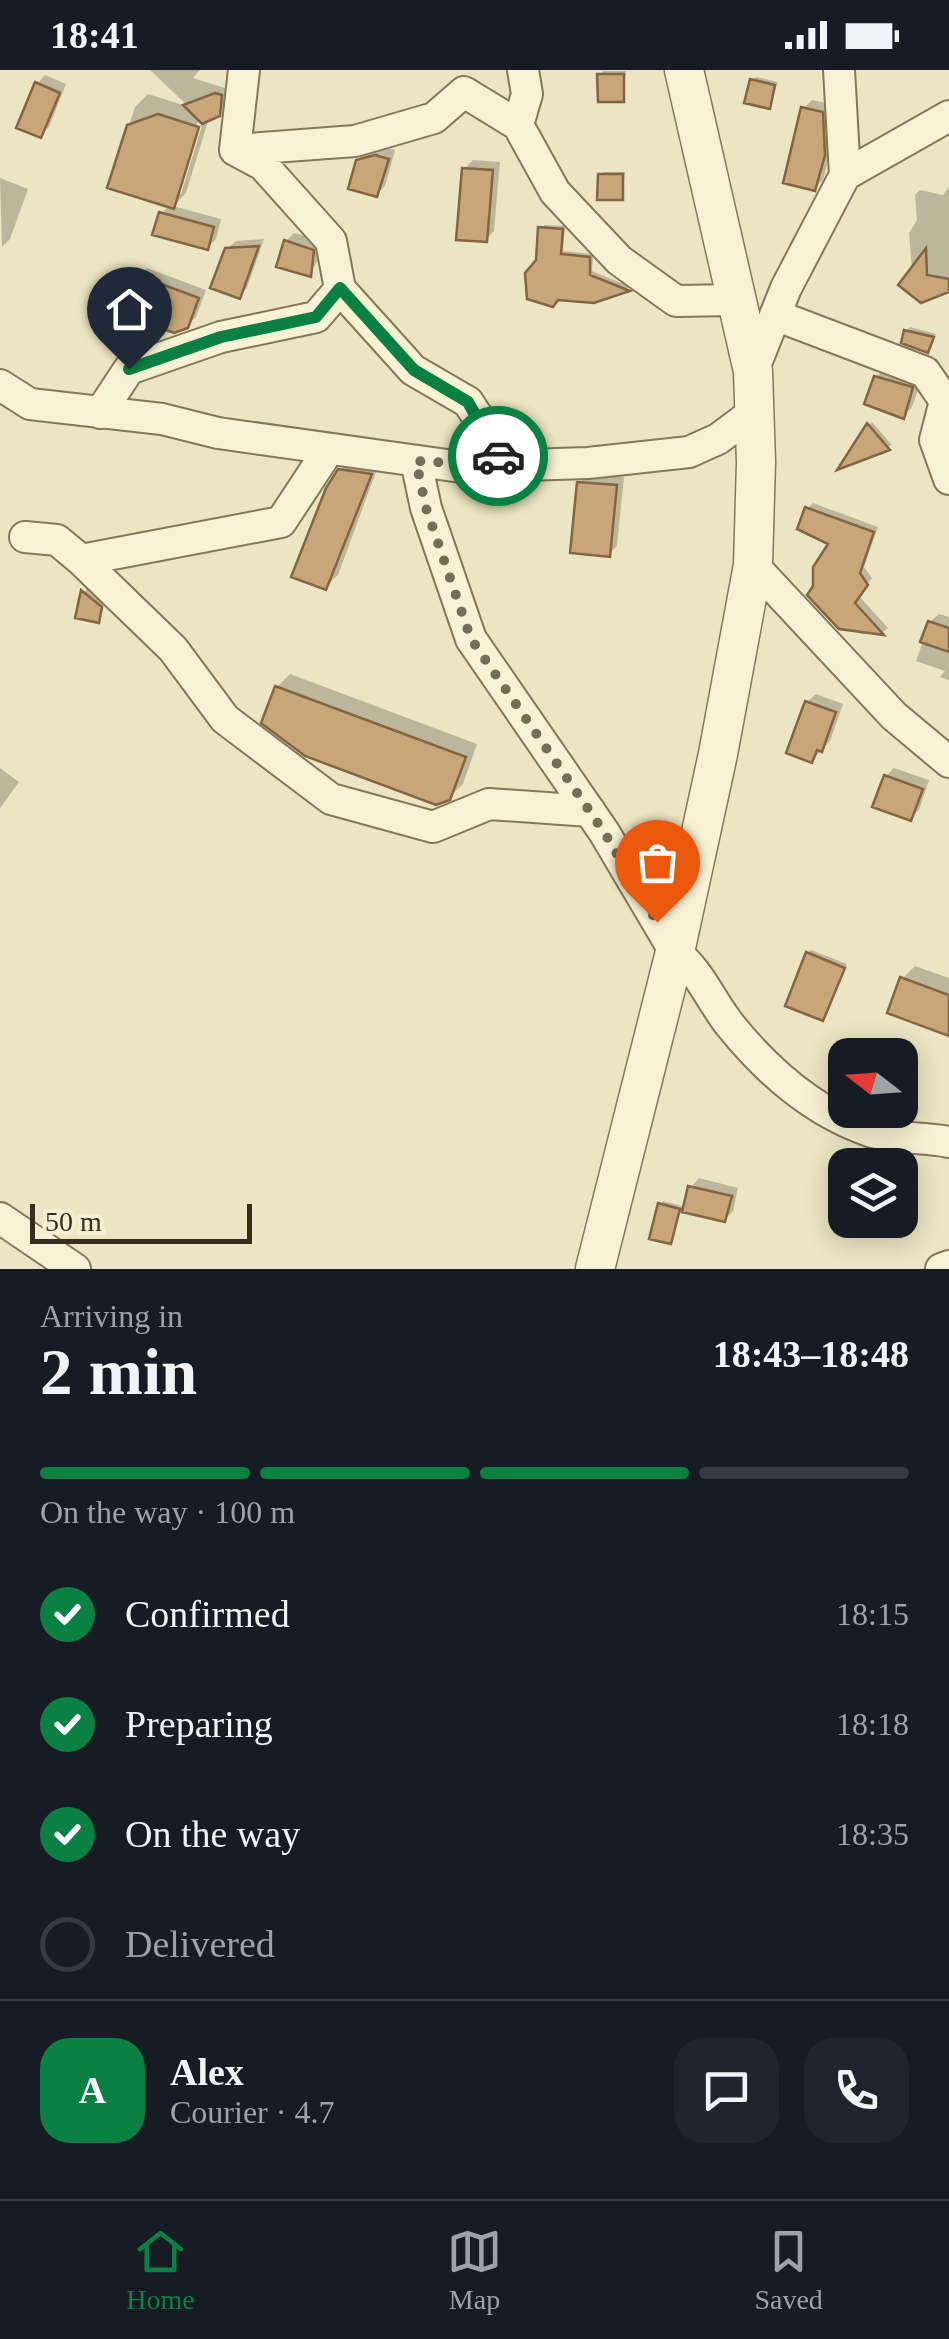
<!DOCTYPE html>
<meta charset="utf-8">
<style>
body{margin:0;font-family:"Times New Roman",serif;background:#20242c;color:#f1f3f6;height:100vh;display:flex;flex-direction:column;font-size:38px;white-space:nowrap}
*{box-sizing:border-box;margin:0}
p{font-size:32px;color:#9ea1a6}
.icon{flex:none;width:55px;height:55px;fill:none;stroke:currentColor;stroke-width:2;stroke-linecap:round;stroke-linejoin:round}
.map{position:relative;height:1199px;overflow:hidden}
.sheet{display:flex;flex-direction:column;background:#171b24;flex:1}
.sheet>*{flex:none}
.needle{width:65px;rotate:287deg}
.fabs{position:absolute;left:828px;top:968px;display:grid;gap:20px}
.fabs a{display:grid;place-items:center;width:90px;height:90px;border-radius:20px;background:#171b24;box-shadow:0 5px 25px #0003;font-size:50px}
.scale{position:absolute;left:30px;bottom:25px;width:222px;box-sizing:border-box;padding-left:10px;border:5px solid #362d1e;border-top:0;font-size:28px;line-height:35px;white-space:nowrap;color:#362d1e;-webkit-text-stroke:8px #f4efd2;paint-order:stroke}
.pin{position:absolute;display:grid;place-items:center;width:85px;height:85px;color:#fff;margin:-102px -42px;border-radius:50% 50% 50% 0;rotate:-45deg;box-shadow:0 0 10px #0007}
.pin .icon{rotate:45deg}
.courier{position:absolute;display:grid;place-items:center;width:100px;height:100px;margin:-50px;border:8px solid #0b8043;border-radius:50%;background:#fff;color:#222;box-shadow:0 2px 12px #0007}
.head em{font-style:normal;font-weight:700}
.head div{display:flex;flex-direction:column-reverse}
.head{display:flex;align-items:center;justify-content:space-between;height:170px;padding:0 40px}
h1{font-size:65px;font-weight:700;line-height:75px}
.bar{display:grid;grid-template-columns:repeat(4,1fr);gap:15px 10px;align-content:center;height:120px;padding:0 40px}
.bar i{height:12px;border-radius:8px;background:#363941}
.bar .selected{background:#0b8043}
.bar p{grid-column:span 4}
.line{display:flex;align-items:center;gap:25px;padding:0 40px;border-top:2px solid #363941}
.line div{flex:1}
.round{display:grid;place-items:center;flex:none;width:105px;height:105px;border-radius:30px;background:#20242c}
ol{padding:0 40px;list-style:none}
li{display:flex;align-items:center;gap:30px;height:110px}
li p{margin-inline-start:auto}
li .icon{padding:10px;border-radius:50%;background:#0b8043;color:#fff;stroke-width:4}
li:last-child{color:#9ea1a6}
li i{width:55px;height:55px;border:5px solid #363941;border-radius:50%}
.status{display:flex;justify-content:space-between;align-items:center;height:70px;padding:0 50px;background:#171b24;direction:ltr}
.status svg{height:28px;fill:currentColor}
.menu{display:flex;justify-content:space-around;align-items:center;height:140px;border-top:2px solid #363941;background:#171b24;font-size:28px;color:#9ea1a6}
.menu a{display:grid;justify-items:center;gap:5px}
.menu .selected{color:#0b8043}
.map>svg:first-child{display:block}
.shadow{fill:#0003;fill-rule:evenodd}
.building{fill:#c8a67a;stroke:#836541;stroke-width:2.5}
.lines{fill:none;stroke-linecap:round;stroke-linejoin:round}
.minor-casing{stroke:#85775a;stroke-width:34}
.tertiary-casing{stroke:#85775a;stroke-width:41}
.minor{stroke:#f7f2d5;stroke-width:30}
.tertiary{stroke:#f7f2d5;stroke-width:38}
.done{stroke:#766d58;stroke-width:10;stroke-dasharray:0 18}
.route{stroke:#0b8043;stroke-width:12}
</style>
<div class="status"><b>18:41</b><svg viewBox="0 0 49 12"><path d="M0 12V9h3v3zM5 12V6h3v6zM10 12V3h3v9zM15 12V0h3v12zM26 1h20v11H26zM47 4h2v5h-2z"/></svg></div>
<div class="map">
<svg width="949" height="1199" viewBox="0 0 949 1199">
<rect width="100%" height="100%" fill="#ece5c3"/>
<path class="shadow" d="M150,0H200L193,8L228,19L226,37L209,48L186,123L173,136L221,149L216,169L208,177L161,144L170,135L110,116L135,37L148,24L189,37ZM200,44L205,46L181,124H176Z
M603,1H626L623,30L600,5Z
M45,5L66,14L49,57L40,65L37,14Z
M756,7L778,12L769,36L752,10Z
M812,30L830,34L832,75L823,110L815,118L803,39Z
M385,77L395,80L385,116L377,124L358,91L367,82Z
M473,90L500,92L494,161L486,170L464,99Z
M604,102H625L622,127L600,105Z
M0,108L28,119L10,169L2,177Z
M949,117V219L912,200L909,163L917,150L915,125L920,120L943,125Z
M544,155L565,156L563,181L593,184L592,201L631,217L593,230L538,191Z
M294,163L320,170L323,181L310,204L286,171Z
M264,169L247,218L239,226L227,179L236,171Z
M147,198L206,220L196,247L187,256L139,207Z
M910,257L936,264L927,280L906,261Z
M884,299L921,312L912,337L904,346L876,307Z
M872,352L892,375L843,395L869,355Z
M354,387L380,391L338,505L325,517L340,400Z
M588,405L624,407L617,476L609,484L579,413Z
M813,433L878,457L864,497L872,508L859,526L888,558L883,562L840,557L832,473L807,439Z
M87,517L105,532L98,550L78,546Z
M939,544L949,547V610L940,607L945,601L916,591L930,552Z
M290,604L477,674L463,714L449,727L277,617Z
M816,624L843,634L830,671L812,690L807,632Z
M0,698L19,712L0,738Z
M894,698L929,710L919,740L910,748L886,706Z
M811,880L847,894L823,948L808,884Z
M915,896L949,908V964L902,909Z
M699,1108L738,1118L733,1141L724,1150L681,1139L671,1172L660,1135L663,1131L686,1137L691,1117Z"/>
<path class="building" d="M597,4H624V32H598Z
M750,9L775,15L770,39L744,33Z
M35,12L60,23L41,68L16,58Z
M215,23L222,25L220,46L202,54L183,35Z
M801,37L823,42L825,85L815,121L783,113Z
M158,44L199,57L174,139L107,118L127,55Z
M375,85L389,89L377,127L348,119L356,90Z
M462,98L493,100L487,172L456,170Z
M598,104H623V130H597Z
M159,142L214,157L208,180L152,165Z
M538,157L563,159L561,184L590,187V205L630,221L594,233L558,230L553,237L527,229L525,203L536,190Z
M284,170L314,180L311,207L276,197Z
M259,176L240,229L210,218L225,178Z
M926,178L927,205L949,209V222L921,233L898,215Z
M137,205L199,228L188,258L174,263L122,245Z
M904,260L934,267L928,283L901,273Z
M874,306L913,317L904,349L864,334Z
M867,353L890,380L837,400Z
M338,399L372,404L326,520L291,507L326,418Z
M577,412L617,415L610,487L570,483Z
M805,437L874,462L860,503L868,515L855,533L884,565L839,559L807,525L813,516V497L828,474L797,459Z
M81,520L102,537L99,553L75,548Z
M928,551L949,558V582L920,572Z
M275,616L466,687L450,730L436,735L305,686L261,653Z
M805,631L836,642L822,682L817,680L812,693L786,683Z
M884,705L923,719L911,751L872,737Z
M806,882L845,898L823,951L785,936Z
M900,907L949,925V966L887,943Z
M688,1116L732,1126L725,1152L682,1142Z
M658,1133L680,1139L671,1174L649,1169Z"/>
<g class="lines">
<g class="minor-casing">
<path id="minor" d="M244,0L235,80L263,95L331,171L340,219L413,300L468,332L496,375L500,396
M518,55L527,24L523,0
M235,80L355,71L434,48L464,22L518,55L555,122L619,190L676,231L736,230
M845,105L949,46
M775,245L925,302L945,331L935,370L949,409
M753,301L786,218L845,105L839,0
M0,315L30,334L162,349L218,363L461,397L588,393L689,382L718,369L754,342
M100,343L129,299L221,267L316,247L340,219
M416,391L426,438L471,569L604,762L675,882C699,900 711,931 730,955C767,1001 815,1043 872,1062C895,1069 925,1067 949,1072
M25,467L57,470L81,490L173,579L225,649L331,729L433,757L489,734L590,741
M81,490L281,452L329,379
M753,495L894,646L949,692
M0,1148L75,1199
M941,1199L949,1196"/>
</g>
<g class="tertiary-casing">
<path id="tertiary" d="M595,1199L675,882L718,684L753,495L756,392L753,301L684,0"/>
</g>
<use href="#minor" class="minor"/>
<use href="#tertiary" class="tertiary"/>
</g>
<g class="lines">
<path class="done" d="M498,386L500,396L416,391L426,438L471,569L604,762L657,852"/>
<path class="route" d="M129,299L221,267L316,247L340,218L414,300L468,332L498,386"/>
</g>
</svg>
<div class="fabs">
<a><svg class="needle" viewBox="-14 -14 28 28"><path d="M0-13l5 13h-10z" fill="#e53935"/><path d="M0 13l5-13h-10z" fill="#9ea1a6"/></svg></a>
<a><svg class="icon" aria-label="layers" viewBox="0 0 24 24"><path d="M12 4l9 5-9 5-9-5zM3 14l9 5 9-5"/></svg></a>
</div>
<div class="scale">50 m</div>
<div class="pin" style="left:657px;top:852px;background:#ea580c"><svg class="icon" aria-label="bag" viewBox="0 0 24 24"><path d="M5 8h14l-1 12H6zM9 8a3 3 0 0 1 6 0"/></svg></div>
<div class="pin" style="left:129px;top:299px;background:#1f2937"><svg class="icon" aria-label="home" viewBox="0 0 24 24"><path d="M3 11l9-7 9 7M6 9v11h12V9"/></svg></div>
<div class="courier" style="left:498px;top:386px"><svg class="icon" aria-label="car" viewBox="0 0 24 24"><path d="M5 17H2v-5l4-1 3-4h7l3 4 3 1v5h-3M9 17h6M6 11h13"/><circle cx="7" cy="17" r="2"/><circle cx="17" cy="17" r="2"/></svg></div>
</div>
<section class="sheet">
<div class="head"><div><h1>2 min</h1><p>Arriving in</p></div><em>18:43–18:48</em></div>
<div class="bar"><i class="selected"></i><i class="selected"></i><i class="selected"></i><i></i><p>On the way · 100 m</p></div>
<ol>
<li><svg class="icon" aria-label="check" viewBox="0 0 24 24"><path d="M5 12l5 5 9-10"/></svg>Confirmed<p>18:15</p></li>
<li><svg class="icon" aria-label="check" viewBox="0 0 24 24"><path d="M5 12l5 5 9-10"/></svg>Preparing<p>18:18</p></li>
<li><svg class="icon" aria-label="check" viewBox="0 0 24 24"><path d="M5 12l5 5 9-10"/></svg>On the way<p>18:35</p></li>
<li><i></i>Delivered</li>
</ol>
<div class="line" style="height:180px"><b class="round" style="background:#0b8043;color:#fff">A</b><div><b>Alex</b><p>Courier · 4.7</p></div><a class="round"><svg class="icon" aria-label="chat" viewBox="0 0 24 24"><path d="M4 5h16v11H9l-5 4z"/></svg></a><a class="round"><svg class="icon" aria-label="phone" viewBox="0 0 24 24"><path d="M5 4h4l2 5-3 2q2 4 5 5l2-3 5 2v4C11 20 4 13 5 4z"/></svg></a></div>
</section>
<nav class="menu">
<a class="selected"><svg class="icon" aria-label="home" viewBox="0 0 24 24"><path d="M3 11l9-7 9 7M6 9v11h12V9"/></svg>Home</a>
<a><svg class="icon" aria-label="map" viewBox="0 0 24 24"><path d="M3 6l6-2 6 2 6-2v14l-6 2-6-2-6 2zM9 4v14M15 6v14"/></svg>Map</a>
<a><svg class="icon" aria-label="saved" viewBox="0 0 24 24"><path d="M7 4h10v16l-5-4-5 4z"/></svg>Saved</a>
</nav>
